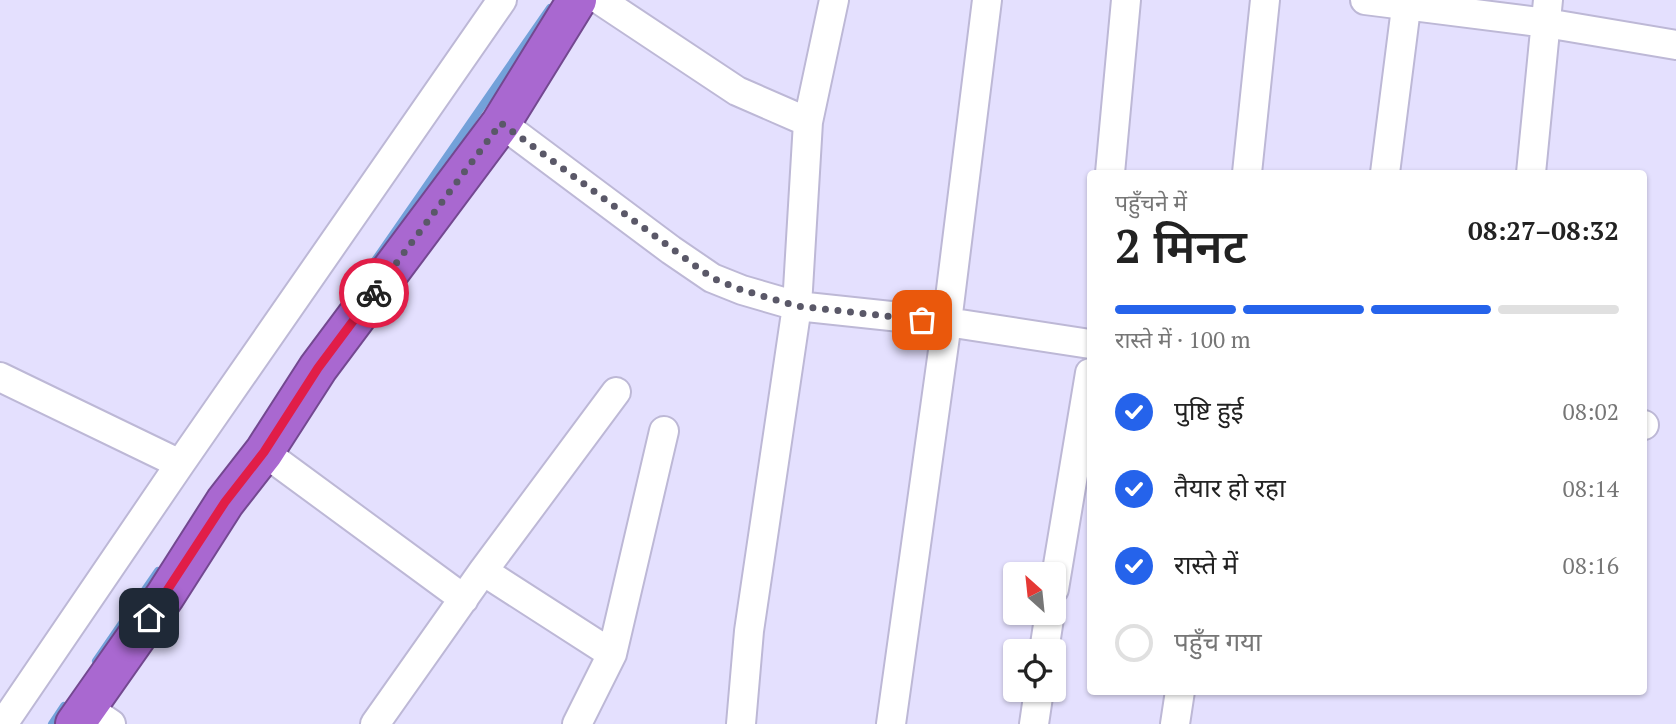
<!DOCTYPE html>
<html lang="hi">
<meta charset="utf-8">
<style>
body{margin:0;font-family:"PT Serif","Noto Sans Devanagari",serif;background:#f2f2f2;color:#222;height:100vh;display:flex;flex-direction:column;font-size:26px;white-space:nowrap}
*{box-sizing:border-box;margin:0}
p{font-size:23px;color:#767676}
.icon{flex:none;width:38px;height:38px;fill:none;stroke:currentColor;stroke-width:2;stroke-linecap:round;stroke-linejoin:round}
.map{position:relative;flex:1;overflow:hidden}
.side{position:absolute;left:1087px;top:170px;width:560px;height:525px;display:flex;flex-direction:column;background:#fff;border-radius:7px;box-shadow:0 2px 5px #0004}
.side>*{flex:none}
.needle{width:46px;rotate:333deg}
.tools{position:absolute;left:1003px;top:562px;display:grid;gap:14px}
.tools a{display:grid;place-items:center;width:63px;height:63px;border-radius:7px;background:#fff;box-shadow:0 2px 5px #0004;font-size:35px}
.pin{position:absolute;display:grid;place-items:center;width:60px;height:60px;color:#fff;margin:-30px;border-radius:14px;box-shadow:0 4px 10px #0006}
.courier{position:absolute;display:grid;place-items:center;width:70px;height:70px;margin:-35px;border:5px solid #e11d48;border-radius:50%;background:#fff;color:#222;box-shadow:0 2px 9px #0007}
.summary em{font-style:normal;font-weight:600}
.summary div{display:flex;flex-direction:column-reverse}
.summary{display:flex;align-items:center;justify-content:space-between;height:119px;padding:0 28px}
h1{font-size:46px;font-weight:600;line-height:52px}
.bar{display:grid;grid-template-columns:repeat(4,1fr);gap:10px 7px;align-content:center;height:84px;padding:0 28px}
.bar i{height:9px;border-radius:5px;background:#e0e0e0}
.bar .selected{background:#2563eb}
.bar p{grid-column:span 4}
ol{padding:0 28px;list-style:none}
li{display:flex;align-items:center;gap:21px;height:77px}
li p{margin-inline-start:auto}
li .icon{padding:7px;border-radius:50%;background:#2563eb;color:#fff;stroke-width:4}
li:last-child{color:#767676}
li i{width:38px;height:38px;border:4px solid #e0e0e0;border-radius:50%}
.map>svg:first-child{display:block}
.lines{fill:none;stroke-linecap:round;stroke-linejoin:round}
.stream{stroke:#73a1d9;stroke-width:8}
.street-casing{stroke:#bdb8d6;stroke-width:32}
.highway-casing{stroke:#734890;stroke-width:42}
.street{stroke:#fff;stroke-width:28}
.highway{stroke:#a968d0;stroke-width:38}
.done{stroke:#5a5868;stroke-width:7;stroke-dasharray:0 12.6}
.route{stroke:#e11d48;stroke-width:9}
</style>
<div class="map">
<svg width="1676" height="724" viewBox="0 0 1676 724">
<rect width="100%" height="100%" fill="#e4e0fe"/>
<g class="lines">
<path class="stream" d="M374,262L550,8
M96,661L158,571
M52,724L64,706"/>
<g class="street-casing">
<path id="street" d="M600,0L737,91L808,122
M1365,0L1546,23L1676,45
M501,123L671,250L712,278L742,290L797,306L947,322L1090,344
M1110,173L1126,0
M1247,173L1265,0
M1385,173L1407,0
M1531,173L1548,0
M0,377L180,464
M1643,425H1644
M264,452L464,599
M483,571L612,654
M1054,589L1090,373
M1044,651L1050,612
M86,707L111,724
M3,724L180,464L502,0
M375,724L483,571L616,392
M577,724L612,654L664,431
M741,724L749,631L797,306L808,122L834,0
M891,724L947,322L987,0
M1034,724L1039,690
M1175,724L1180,691"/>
</g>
<g class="highway-casing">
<path id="highway" d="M75,724L165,596L225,502L264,452L318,368L501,123L577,0"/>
</g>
<use href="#street" class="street"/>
<use href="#highway" class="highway"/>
</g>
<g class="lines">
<path class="done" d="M374,293L501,123L712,278L742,290L797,306L922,320"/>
<path class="route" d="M149,618L225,502L264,452L318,368L374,293"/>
</g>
</svg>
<div class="tools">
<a><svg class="needle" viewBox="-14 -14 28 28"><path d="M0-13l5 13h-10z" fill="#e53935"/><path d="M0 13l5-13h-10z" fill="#767676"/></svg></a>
<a><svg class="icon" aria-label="locate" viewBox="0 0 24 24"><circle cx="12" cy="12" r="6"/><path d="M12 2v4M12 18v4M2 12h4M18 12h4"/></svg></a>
</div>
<div class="pin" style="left:922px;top:320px;background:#ea580c"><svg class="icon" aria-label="bag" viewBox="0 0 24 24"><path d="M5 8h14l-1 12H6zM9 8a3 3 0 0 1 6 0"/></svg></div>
<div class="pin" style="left:149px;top:618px;background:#1f2937"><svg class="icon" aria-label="home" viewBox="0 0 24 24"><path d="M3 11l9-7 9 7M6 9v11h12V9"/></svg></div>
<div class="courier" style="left:374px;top:293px"><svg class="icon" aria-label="bike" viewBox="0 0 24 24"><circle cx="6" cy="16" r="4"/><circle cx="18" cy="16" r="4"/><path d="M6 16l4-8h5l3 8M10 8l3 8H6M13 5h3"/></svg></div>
<section class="side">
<div class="summary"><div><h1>2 मिनट</h1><p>पहुँचने में</p></div><em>08:27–08:32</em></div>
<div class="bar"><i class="selected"></i><i class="selected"></i><i class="selected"></i><i></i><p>रास्ते में · 100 m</p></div>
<ol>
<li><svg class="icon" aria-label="check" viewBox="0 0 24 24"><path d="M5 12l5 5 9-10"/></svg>पुष्टि हुई<p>08:02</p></li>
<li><svg class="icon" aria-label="check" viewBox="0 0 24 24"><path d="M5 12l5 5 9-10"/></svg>तैयार हो रहा<p>08:14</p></li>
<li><svg class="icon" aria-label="check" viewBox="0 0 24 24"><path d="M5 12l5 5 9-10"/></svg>रास्ते में<p>08:16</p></li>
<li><i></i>पहुँच गया</li>
</ol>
</section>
</div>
